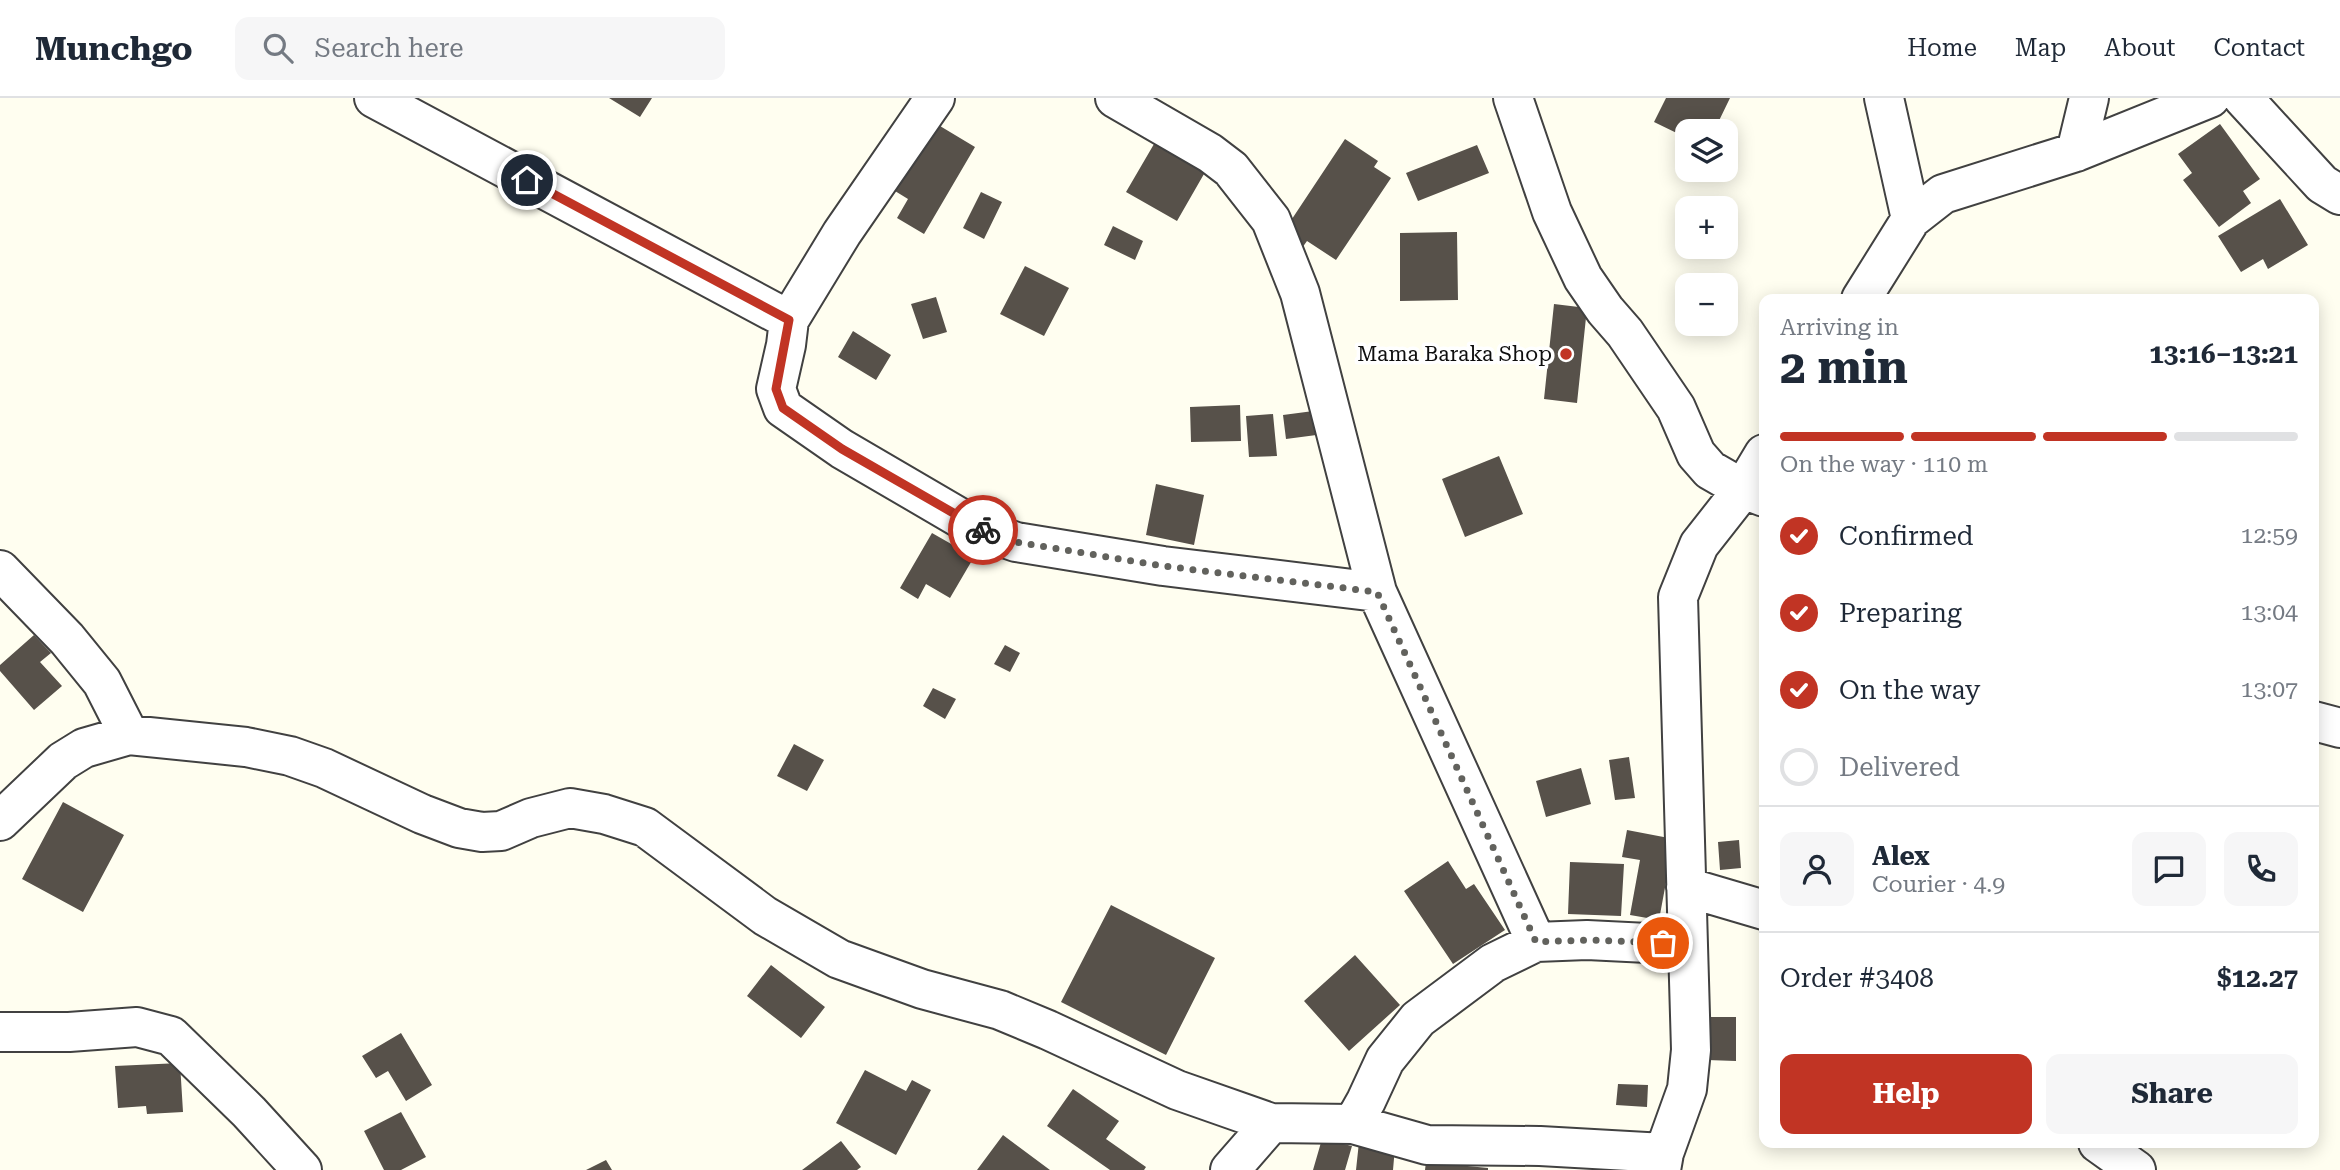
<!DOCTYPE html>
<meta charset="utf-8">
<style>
body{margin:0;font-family:"Roboto Serif",serif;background:#f6f6f7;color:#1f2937;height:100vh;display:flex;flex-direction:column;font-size:26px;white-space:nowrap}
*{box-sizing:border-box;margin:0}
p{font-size:23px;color:#747a83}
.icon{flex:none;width:38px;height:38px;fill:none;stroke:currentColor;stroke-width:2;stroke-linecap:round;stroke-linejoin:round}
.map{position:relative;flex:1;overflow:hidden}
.drawer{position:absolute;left:1759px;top:196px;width:560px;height:854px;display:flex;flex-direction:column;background:#fff;border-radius:14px;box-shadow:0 4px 18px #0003}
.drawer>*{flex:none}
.fabs{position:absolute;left:1675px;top:21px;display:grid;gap:14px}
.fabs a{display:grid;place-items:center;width:63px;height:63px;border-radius:14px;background:#fff;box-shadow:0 4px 18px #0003;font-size:35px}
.pin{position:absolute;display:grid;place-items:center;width:60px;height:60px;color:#fff;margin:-30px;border:4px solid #fff;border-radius:50%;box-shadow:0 2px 7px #0007}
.courier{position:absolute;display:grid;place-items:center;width:70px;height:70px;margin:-35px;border:5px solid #c13424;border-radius:50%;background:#fff;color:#222;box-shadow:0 2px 9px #0007}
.head em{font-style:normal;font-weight:700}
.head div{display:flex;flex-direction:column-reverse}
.head{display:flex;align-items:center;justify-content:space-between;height:119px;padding:0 21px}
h1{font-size:46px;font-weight:700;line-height:52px}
.bar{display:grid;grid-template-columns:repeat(4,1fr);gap:10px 7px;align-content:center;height:84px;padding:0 21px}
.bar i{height:9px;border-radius:5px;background:#e0e1e3}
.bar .on{background:#c13424}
.bar p{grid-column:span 4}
.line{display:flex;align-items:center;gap:18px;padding:0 21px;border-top:2px solid #e0e1e3}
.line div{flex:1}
.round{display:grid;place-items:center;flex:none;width:74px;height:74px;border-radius:14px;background:#f6f6f7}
ol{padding:0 21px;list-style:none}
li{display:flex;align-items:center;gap:21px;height:77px}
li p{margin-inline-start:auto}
li .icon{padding:7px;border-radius:50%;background:#c13424;color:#fff;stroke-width:4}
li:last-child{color:#747a83}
li i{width:38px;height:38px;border:4px solid #e0e1e3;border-radius:50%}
.action{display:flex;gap:14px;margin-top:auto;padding:14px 21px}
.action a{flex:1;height:80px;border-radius:14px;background:#c13424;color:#fff;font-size:28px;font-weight:700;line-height:80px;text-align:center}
.action a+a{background:#f6f6f7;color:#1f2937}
header{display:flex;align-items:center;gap:42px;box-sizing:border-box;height:98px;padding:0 35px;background:#fff;border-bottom:2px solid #e0e1e3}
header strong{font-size:33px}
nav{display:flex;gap:38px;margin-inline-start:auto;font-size:24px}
.search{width:490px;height:63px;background:#f6f6f7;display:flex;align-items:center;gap:18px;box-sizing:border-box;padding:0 24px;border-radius:14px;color:#747a83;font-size:26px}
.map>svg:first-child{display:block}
.building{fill:#57514a}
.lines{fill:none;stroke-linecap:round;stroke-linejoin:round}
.minor-casing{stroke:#414141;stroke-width:42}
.minor{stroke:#fff;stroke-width:38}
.done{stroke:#62625d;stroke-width:7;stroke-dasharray:0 12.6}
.route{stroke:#c13424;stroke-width:9}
.poi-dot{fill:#c13424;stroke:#fff;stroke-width:2.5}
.labels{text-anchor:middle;stroke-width:7;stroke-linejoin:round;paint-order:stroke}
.poi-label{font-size:21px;fill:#0e0e0e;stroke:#fff;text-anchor:end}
</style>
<header>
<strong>Munchgo</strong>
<div class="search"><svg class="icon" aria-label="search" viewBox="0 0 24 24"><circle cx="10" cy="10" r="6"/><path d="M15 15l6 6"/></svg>Search here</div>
<nav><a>Home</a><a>Map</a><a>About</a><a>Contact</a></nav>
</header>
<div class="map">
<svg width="2340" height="1072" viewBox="0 0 2340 1072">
<rect width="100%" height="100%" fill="#fffef0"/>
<path class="building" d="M609,0H652L640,19Z
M1666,0H1730L1714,33H1687V40L1654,24Z
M935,25L975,49L924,136L897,120L908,101L895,93Z
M2220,26L2260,81L2243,93L2251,105L2219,129L2183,82L2192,75L2178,56Z
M1161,34L1212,62L1177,123L1126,94Z
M1345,41L1378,63L1374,69L1391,80L1336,162L1307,143L1302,150L1282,136Z
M1477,47L1489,75L1418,103L1406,75Z
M981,94L1002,104L984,141L963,130Z
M2280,101L2308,147L2268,171L2263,161L2241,174L2218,138Z
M1113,128L1143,143L1135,162L1104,147Z
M1457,134L1458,202L1400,203V135Z
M1025,168L1069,190L1044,238L1000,216Z
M936,199L947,234L923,241L911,206Z
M1554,206L1587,210L1577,305L1544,301Z
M853,233L891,257L876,282L838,259Z
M1240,307L1241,343L1191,344L1190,309Z
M1321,312L1324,336L1286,341L1283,317Z
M1273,316L1277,358L1249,359L1246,318Z
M1499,358L1523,416L1465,439L1442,381Z
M1156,386L1204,397L1194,447L1146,437Z
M932,435L974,459L950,500L926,486L918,501L900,490Z
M34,537L51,555L40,564L62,588L34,612L0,573V567Z
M1005,547L1020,555L1010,574L994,566Z
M933,590L956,601L945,621L923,608Z
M794,646L824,662L807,693L777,678Z
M1629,659L1635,700L1615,702L1609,662Z
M1581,670L1591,706L1546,719L1536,683Z
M63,704L124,737L83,814L22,781Z
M1627,732L1674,741L1659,822L1630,817L1640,762L1622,759Z
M1739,742L1741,770L1720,772L1718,744Z
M1448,763L1466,791L1474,786L1505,832L1453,866L1404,793Z
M1570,764L1624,766L1621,818L1568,816Z
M1111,807L1215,860L1166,957L1061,904Z
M1355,857L1400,907L1349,953L1304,903Z
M771,867L825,909L801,940L747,898Z
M1707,919H1736V963L1707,962Z
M401,935L432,987L406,1003L388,973L376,980L362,958Z
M180,965L183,1014L147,1016L146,1008L118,1010L115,968Z
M865,972L906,993L912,982L931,992L896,1057L836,1025Z
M1618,986L1648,987L1647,1009L1616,1007Z
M1073,991L1119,1023L1106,1041L1146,1069L1144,1072H1110L1047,1028Z
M401,1014L426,1059L401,1072H384L364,1033Z
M1003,1037L1050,1072H977Z
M1322,1041L1352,1048L1345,1072H1313Z
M841,1043L861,1069L857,1072H802Z
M1359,1044L1395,1049L1393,1072H1356Z
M606,1062L612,1072H586Z
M1426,1064L1488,1070V1072H1425Z"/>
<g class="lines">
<g class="minor-casing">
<path id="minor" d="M374,0L789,222
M935,0L842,135L789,222L786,247L776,291L783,310L842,351L979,431L1016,444L1163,468L1377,494
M1115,0L1210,55L1231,71L1271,122L1300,195L1377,494L1536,844
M1513,0L1552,114L1583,180L1605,212L1625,235L1676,310L1696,356L1710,372L1743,391L1764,399
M1884,0L1911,121
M2243,0L2322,86L2340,97
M2076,54L2089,0
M1861,201L1911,121L1943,96L2076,54L2210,0
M0,472L67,541L102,584L129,637
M2314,623L2340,630
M0,723L63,663L84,650L129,637L246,649L290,658L324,670L422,716L459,730L482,734L501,733L531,720L570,710L604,716L645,729L765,818L839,861L922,891L1000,912L1048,932L1177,992L1271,1025L1353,1026L1427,1047L1540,1048L1664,1055
M1686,789L1764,812
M0,934H69L137,929L171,938L249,1014L302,1072
M1353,1026L1366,1003L1385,962L1418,921L1493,865L1536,844L1587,842L1688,847
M2098,1045L2136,1072
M1230,1072L1271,1025
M1661,1072L1664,1055L1687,991L1691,952L1678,499L1699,447L1743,391L1764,356"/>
</g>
<use href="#minor" class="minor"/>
</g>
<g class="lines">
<path class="done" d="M983,432L1016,444L1163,468L1377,494L1536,844L1587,842L1663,845"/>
<path class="route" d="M527,82L789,222L776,291L783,310L842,351L983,432"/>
</g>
<circle class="poi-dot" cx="1566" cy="256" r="7"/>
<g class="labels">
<g class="poi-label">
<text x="1552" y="263">Mama Baraka Shop</text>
</g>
</g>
</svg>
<div class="fabs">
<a><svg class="icon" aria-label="layers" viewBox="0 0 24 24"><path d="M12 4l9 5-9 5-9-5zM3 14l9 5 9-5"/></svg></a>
<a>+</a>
<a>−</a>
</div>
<div class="pin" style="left:1663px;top:845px;background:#ea580c"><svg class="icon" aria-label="bag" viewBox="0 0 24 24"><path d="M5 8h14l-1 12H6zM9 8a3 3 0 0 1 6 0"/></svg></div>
<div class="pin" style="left:527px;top:82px;background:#1f2937"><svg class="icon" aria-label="home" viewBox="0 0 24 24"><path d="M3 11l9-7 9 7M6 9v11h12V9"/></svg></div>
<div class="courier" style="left:983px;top:432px"><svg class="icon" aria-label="bike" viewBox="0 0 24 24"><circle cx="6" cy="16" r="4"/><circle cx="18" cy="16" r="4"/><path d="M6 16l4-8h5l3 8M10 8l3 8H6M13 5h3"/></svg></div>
<section class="drawer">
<div class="head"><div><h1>2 min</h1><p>Arriving in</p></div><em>13:16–13:21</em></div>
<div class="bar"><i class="on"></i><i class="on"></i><i class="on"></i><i></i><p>On the way · 110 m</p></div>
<ol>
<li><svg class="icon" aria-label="check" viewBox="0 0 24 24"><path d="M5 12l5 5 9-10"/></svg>Confirmed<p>12:59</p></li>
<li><svg class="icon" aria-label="check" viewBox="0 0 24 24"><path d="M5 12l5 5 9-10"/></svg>Preparing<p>13:04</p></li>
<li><svg class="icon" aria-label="check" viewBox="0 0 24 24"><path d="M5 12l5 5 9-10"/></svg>On the way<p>13:07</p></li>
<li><i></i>Delivered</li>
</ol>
<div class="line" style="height:126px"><a class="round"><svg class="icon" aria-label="person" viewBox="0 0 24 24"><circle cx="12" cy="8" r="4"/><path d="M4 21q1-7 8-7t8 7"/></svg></a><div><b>Alex</b><p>Courier · 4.9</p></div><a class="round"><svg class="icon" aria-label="chat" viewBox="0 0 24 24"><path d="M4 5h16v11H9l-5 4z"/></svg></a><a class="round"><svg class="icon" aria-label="phone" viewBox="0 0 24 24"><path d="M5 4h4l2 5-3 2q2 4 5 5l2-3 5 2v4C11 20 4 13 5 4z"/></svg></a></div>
<div class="line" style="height:91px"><div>Order #3408</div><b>$12.27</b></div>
<div class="action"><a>Help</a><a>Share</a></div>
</section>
</div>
